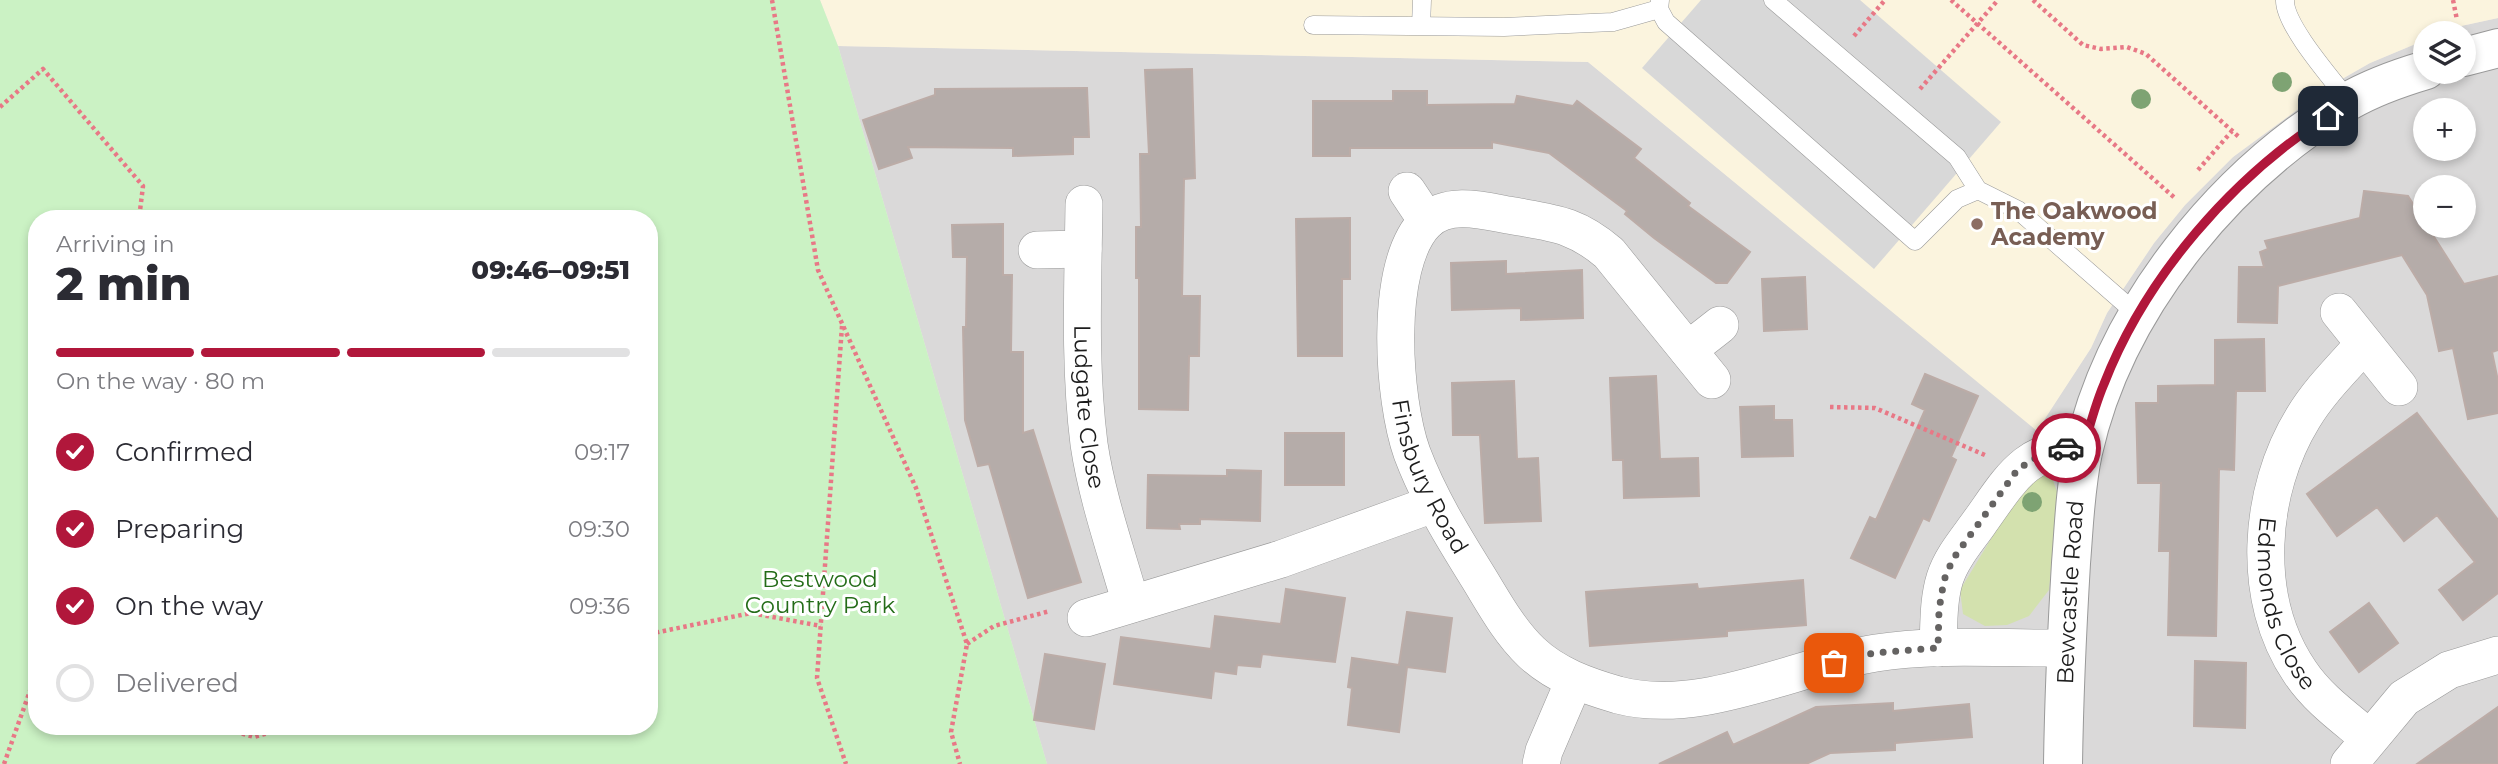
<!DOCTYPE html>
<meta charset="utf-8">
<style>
body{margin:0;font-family:Montserrat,sans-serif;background:#f2f2f3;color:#2b2b33;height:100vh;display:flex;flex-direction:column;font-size:26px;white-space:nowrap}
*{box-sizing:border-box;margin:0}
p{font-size:23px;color:#7c7c81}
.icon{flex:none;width:38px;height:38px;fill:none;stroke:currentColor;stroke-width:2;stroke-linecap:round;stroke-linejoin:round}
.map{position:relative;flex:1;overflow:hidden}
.side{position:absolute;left:28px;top:210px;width:630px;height:525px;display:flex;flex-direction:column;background:#fff;border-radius:28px;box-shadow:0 4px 10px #0003}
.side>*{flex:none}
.controls{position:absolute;left:2413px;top:21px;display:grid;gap:14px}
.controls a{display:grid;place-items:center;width:63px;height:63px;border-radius:50%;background:#fff;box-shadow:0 4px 10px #0003;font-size:35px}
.pin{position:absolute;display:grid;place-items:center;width:60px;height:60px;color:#fff;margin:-30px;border-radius:14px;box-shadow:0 4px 10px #0006}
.courier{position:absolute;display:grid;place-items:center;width:70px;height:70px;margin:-35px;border:5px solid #b1173b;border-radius:50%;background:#fff;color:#222;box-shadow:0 2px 9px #0007}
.overview em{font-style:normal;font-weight:800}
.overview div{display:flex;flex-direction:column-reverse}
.overview{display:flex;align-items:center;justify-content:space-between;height:119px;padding:0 28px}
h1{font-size:46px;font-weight:800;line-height:52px}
.bar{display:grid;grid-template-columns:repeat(4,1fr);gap:10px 7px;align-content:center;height:84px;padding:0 28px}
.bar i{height:9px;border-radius:5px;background:#e1e1e2}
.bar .selected{background:#b1173b}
.bar p{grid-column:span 4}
ol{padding:0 28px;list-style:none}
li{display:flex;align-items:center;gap:21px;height:77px}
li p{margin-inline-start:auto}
li .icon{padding:7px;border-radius:50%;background:#b1173b;color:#fff;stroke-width:4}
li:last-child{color:#7c7c81}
li i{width:38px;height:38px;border:4px solid #e1e1e2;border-radius:50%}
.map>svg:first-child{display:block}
.residential{fill:#dad9d9;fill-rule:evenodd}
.education{fill:#fbf4de}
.grass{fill:#d3e1ae}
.park{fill:#cbf2c4;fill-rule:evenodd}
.parking{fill:#d8d8d8}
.building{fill:#b5aca9;stroke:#bcaca7;stroke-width:2}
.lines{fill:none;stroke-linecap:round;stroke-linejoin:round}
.service-casing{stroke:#999;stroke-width:19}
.minor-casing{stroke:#999;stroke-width:38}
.tertiary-casing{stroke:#999;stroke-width:40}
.path{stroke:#e87886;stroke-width:4.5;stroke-dasharray:3.5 3.5;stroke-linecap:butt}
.service{stroke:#fff;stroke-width:18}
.minor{stroke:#fff;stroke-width:37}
.tertiary{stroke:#fff;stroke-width:38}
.tree{fill:#7ea373}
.done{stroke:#656362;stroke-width:7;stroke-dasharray:0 12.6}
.route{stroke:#b1173b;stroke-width:9}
.education-dot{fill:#8d6e63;stroke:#fff;stroke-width:2.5}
.labels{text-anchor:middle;stroke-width:6;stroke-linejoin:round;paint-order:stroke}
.education-label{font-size:23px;font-weight:bold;fill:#785e54;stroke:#fff;text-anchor:start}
.street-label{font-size:23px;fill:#1c1c1c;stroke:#fff}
.park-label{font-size:23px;fill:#246c18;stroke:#fff}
</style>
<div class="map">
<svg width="2498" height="764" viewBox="0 0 2498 764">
<rect width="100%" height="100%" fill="#ece7e3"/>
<path class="residential" d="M2498,18V764H1047L838,46L1588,62L2037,430L2091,348L2107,313L2154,243L2185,205L2233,157L2328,87L2370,63L2425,40L2426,72H2464V33H2443L2461,26ZM2426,110H2464V149H2426ZM2426,187H2464V226H2426Z"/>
<path class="education" d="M820,0H2498V18L2461,26L2443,33H2426L2425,40L2370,63L2328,87L2233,157L2185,205L2154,243L2107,313L2091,348L2037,431L1588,62L838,46Z"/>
<path class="grass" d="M2044,475L2052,478L2058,494L2049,590L2029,616L2007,625L1985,626L1963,614L1960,590L2026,481Z"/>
<path class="park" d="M0,0H820L838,46L1047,764H0ZM37,219H649V726H37Z"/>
<path class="parking" d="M1701,0H1860L2001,122L1874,269L1642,68Z"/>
<path class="building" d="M1192,69L1195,178L1184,179L1182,296H1200L1199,356H1189L1188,410L1139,409V278H1136V227H1141L1140,154H1149L1145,70Z
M1087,88L1089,137H1073V154L1013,156V148L908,147L912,158L879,169L863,120L935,95V89Z
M1393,91H1427V105L1515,104L1517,96L1573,106L1577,101L1641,149L1634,158L1690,203L1688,206L1750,252L1727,283H1716L1654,238L1625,214L1627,211L1549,153L1492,142V148H1350V156H1313V101H1393Z
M2364,191L2408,196L2464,284L2498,276V350L2492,352L2498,381V413L2468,419L2453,348L2439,351L2427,295L2402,255L2278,286L2277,323L2238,322L2239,267H2264L2260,252L2268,249L2265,241L2360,218Z
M1350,218V279H1342V356H1298L1296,219Z
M1003,224V275H1012L1011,352H1023V433L1033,430L1081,582L1028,598L989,464L978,466L965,420L963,327H966L967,257H953L952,225Z
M1506,261V274L1582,270L1583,318L1521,320V308L1452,310L1451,263Z
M1805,277L1807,329L1764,331L1762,279Z
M2264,339L2265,391H2236L2234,470L2219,469L2216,636L2168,635L2170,551H2159L2161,483H2138L2136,403H2158V386L2215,385V340Z
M1925,374L1978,396L1951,457L1956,460L1929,521L1923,518L1895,578L1851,558L1870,517L1876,520L1925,410L1912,404Z
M1656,376L1660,459L1698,458L1699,496L1624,498L1623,460H1613L1610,378Z
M1514,381L1517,459L1538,458L1541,521L1485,523L1480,435H1453L1452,383Z
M1774,406V420H1792L1793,456L1742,457L1740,407Z
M2417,413L2498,520V593L2463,620L2439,590L2475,562L2437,515L2404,541L2377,507L2337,536L2307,494Z
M1285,433H1344V485H1285Z
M1227,470L1261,471L1260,521L1200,519V524H1179L1180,529L1147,528L1148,475L1227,476Z
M1803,580L1806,625L1727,631V636L1590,646L1586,592L1697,584L1698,589Z
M1286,589L1345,598L1335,662L1262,654L1260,667L1237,665L1236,674L1214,671L1211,698L1114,684L1121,637L1211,649L1215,616L1281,624Z
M2369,603L2398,643L2359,672L2330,632Z
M1407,612L1452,618L1445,672L1407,667L1399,732L1348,725L1352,688L1348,687L1352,658L1399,665Z
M1045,654L1105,664L1094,729L1034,720Z
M2195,661L2246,663L2245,728L2194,726Z
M1893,703V711L1969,704L1972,737L1895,743V750L1830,753L1806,764H1659L1727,732L1733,745L1816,707Z
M2498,707V764H2417Z"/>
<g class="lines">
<g class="service-casing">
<path id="service" d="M1660,0L1659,9L1666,22L1915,241L1957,199L1978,190
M1773,0L1957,157L1978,190L2018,210L2138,315
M2285,0C2284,25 2333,80 2349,101
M1313,25L1504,27L1613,22L1659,9
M1421,26L1422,0"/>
</g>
<g class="minor-casing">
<g id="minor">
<path d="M1407,191L1427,221"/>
<path id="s1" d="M1084,204C1083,284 1079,365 1089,444C1097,498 1116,551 1131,604"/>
<path d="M1037,250L1083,249"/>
<path d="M2339,312L2399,387"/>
<path id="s2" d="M2364,344C2343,368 2319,391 2303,418C2258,491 2250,599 2300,672C2318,699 2344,717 2369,738"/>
<path d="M1688,350L1720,325"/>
<path id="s3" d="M1712,380L1609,253C1574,223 1552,223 1508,215C1482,210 1447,201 1426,222C1383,266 1393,400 1412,453C1429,498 1453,537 1478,577C1494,603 1509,631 1531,652C1555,675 1587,686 1618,695C1701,717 1795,666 1876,653C1938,643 2003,649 2065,648"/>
<path d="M1086,618L1281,559L1433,504"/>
<path d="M1938,648C1939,625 1938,600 1945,578C1952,557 1967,540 1979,523C2008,483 2027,444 2083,450"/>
<path d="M1541,764L1544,751L1574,681"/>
<path d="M2349,764L2404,698L2449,670L2498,655"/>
</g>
</g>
<g class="tertiary-casing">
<g id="tertiary">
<path d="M2464,57L2498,48"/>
<path id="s4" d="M2063,764C2064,697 2067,630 2071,563C2074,526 2075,489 2083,452C2115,309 2223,177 2347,102C2371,88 2399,78 2426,70"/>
</g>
</g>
<path class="path" d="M772,0L818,270L916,488L967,644L951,732L960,764
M1951,0L2176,199
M2033,0L2083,45L2101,49L2127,47L2146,54L2239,137
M2453,0L2457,20
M1854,36L1885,0
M1920,89L1998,0
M0,107L43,69L143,186L139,219
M2198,170L2232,131
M842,326L817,678L846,764
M1830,407L1875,408L1985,455
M649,634L751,613L821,626
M967,644L994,626L1050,611
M215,726L254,737L293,726
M4,764L37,671"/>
<use href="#service" class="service"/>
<use href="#minor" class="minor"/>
<use href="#tertiary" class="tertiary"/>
</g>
<g class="tree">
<circle cx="2282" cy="82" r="10"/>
<circle cx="2141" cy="99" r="10"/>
<circle cx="2032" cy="502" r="10"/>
</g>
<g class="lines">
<path class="done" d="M1834,663L1874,653L1938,648L1939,610L1944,580L1953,559L2018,469L2039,456L2066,448"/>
<path class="route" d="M2066,448L2083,450C2089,428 2095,405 2104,384C2146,276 2232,178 2328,116"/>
</g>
<circle class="education-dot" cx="1977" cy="224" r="7"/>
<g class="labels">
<g class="education-label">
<text x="1991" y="219">The Oakwood<tspan x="1991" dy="26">Academy</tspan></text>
</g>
<g class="street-label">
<text dy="8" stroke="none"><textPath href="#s1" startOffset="203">Ludgate Close</textPath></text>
<text dy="8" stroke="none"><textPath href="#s3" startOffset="626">Finsbury Road</textPath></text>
<text dy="8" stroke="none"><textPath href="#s4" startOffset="172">Bewcastle Road</textPath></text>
<text dy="8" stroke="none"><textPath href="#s2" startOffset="292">Edmonds Close</textPath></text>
</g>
<g class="park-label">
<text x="820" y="587">Bestwood<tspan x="820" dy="26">Country Park</tspan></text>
</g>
</g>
</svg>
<div class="controls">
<a><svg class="icon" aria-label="layers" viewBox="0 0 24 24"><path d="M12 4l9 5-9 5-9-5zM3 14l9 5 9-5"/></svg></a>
<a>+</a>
<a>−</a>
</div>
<div class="pin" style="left:1834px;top:663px;background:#ea580c"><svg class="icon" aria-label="bag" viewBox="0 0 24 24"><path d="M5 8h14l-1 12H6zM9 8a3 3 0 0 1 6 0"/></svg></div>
<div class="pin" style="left:2328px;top:116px;background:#1f2937"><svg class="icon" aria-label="home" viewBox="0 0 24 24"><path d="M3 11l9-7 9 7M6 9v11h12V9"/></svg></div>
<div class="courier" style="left:2066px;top:448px"><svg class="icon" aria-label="car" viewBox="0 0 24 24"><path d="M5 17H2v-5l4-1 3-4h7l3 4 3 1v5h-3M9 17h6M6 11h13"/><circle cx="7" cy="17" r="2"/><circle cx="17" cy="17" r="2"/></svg></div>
<section class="side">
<div class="overview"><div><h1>2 min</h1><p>Arriving in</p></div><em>09:46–09:51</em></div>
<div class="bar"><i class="selected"></i><i class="selected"></i><i class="selected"></i><i></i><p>On the way · 80 m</p></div>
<ol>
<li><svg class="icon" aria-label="check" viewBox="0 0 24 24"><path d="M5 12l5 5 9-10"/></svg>Confirmed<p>09:17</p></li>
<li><svg class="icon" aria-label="check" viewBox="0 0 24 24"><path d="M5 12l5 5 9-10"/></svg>Preparing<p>09:30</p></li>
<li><svg class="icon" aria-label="check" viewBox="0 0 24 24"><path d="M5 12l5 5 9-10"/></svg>On the way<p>09:36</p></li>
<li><i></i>Delivered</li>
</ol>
</section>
</div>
